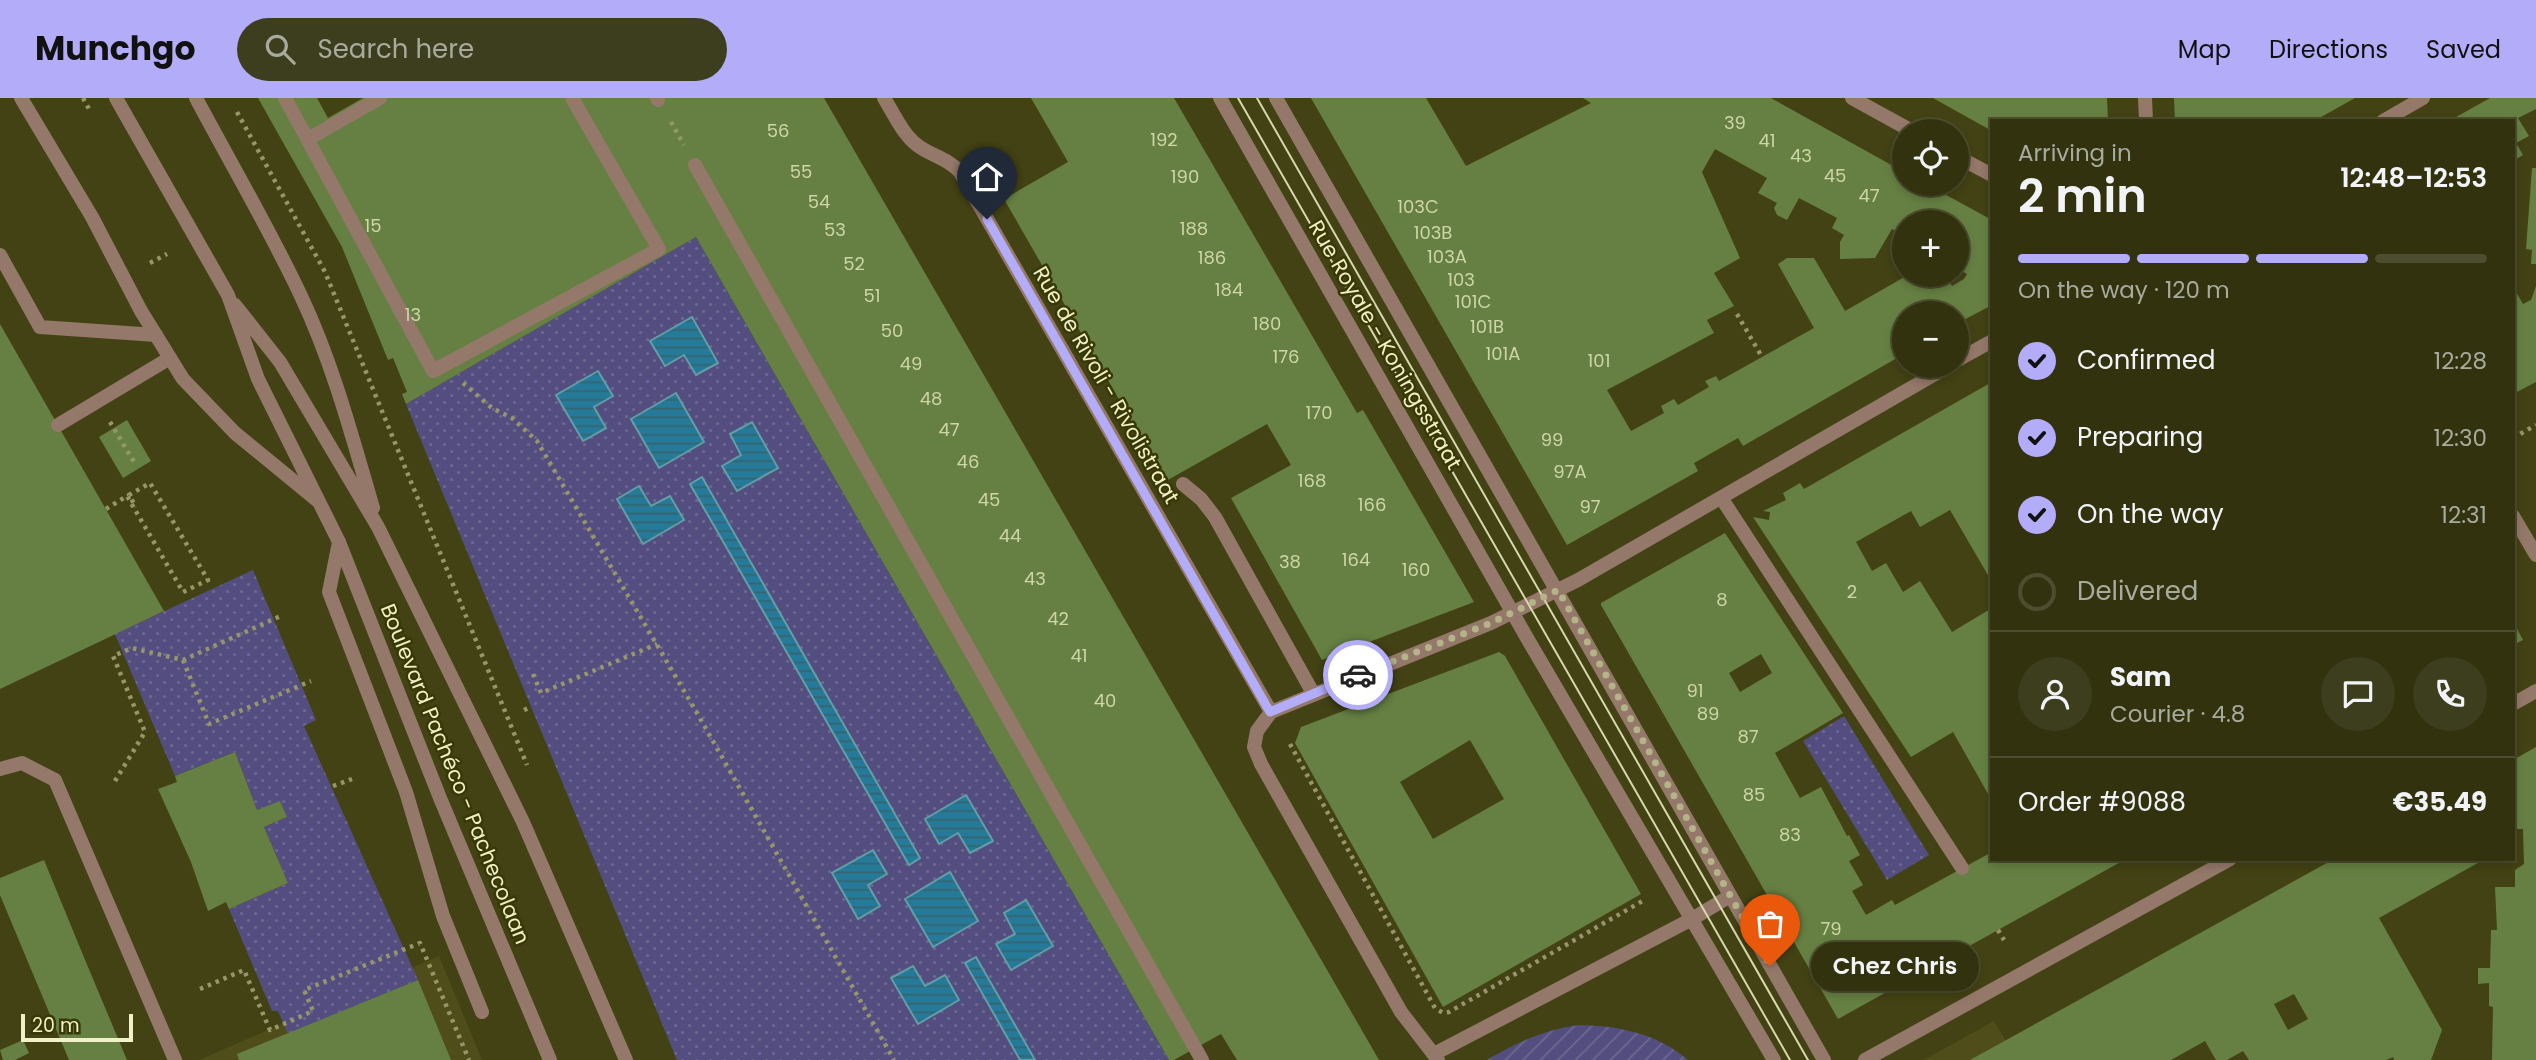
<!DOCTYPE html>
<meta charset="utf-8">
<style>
body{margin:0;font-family:Poppins,sans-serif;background:#3d3e1d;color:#f1f3f6;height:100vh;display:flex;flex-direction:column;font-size:26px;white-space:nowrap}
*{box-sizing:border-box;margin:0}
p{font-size:23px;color:#a8aa9e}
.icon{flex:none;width:38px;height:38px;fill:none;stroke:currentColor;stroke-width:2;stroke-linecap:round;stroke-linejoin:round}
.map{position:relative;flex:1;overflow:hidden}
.drawer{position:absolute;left:1990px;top:21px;width:525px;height:742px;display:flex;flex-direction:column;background:#32320f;border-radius:0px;box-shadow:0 4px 10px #0003,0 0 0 2px #4d4d2f}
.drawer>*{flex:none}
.buttons{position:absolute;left:1892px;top:21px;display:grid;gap:14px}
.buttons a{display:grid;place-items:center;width:77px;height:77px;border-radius:50%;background:#32320f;box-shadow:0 4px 10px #0003,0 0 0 2px #4d4d2f;font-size:35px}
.scale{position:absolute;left:21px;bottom:18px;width:112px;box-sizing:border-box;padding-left:7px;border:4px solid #f1f1c7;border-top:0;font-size:19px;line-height:24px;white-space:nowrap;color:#f1f1c7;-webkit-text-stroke:5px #393807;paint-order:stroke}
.pin{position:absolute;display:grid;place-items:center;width:60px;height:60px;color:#fff;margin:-72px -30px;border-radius:50% 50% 50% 0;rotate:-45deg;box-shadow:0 0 7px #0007}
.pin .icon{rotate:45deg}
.courier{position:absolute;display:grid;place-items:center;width:70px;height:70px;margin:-35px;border:5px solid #b3acf9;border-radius:50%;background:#fff;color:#222;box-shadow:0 2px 9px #0007}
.bubble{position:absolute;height:49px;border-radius:24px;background:#32320f;box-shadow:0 4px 10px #0003,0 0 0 2px #4d4d2f;font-size:23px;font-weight:600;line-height:49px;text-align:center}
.overview em{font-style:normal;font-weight:600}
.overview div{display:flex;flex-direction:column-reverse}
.overview{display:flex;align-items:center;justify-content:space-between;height:119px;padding:0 28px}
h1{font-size:46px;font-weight:600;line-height:52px}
.bar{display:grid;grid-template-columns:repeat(4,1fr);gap:10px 7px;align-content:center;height:84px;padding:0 28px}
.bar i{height:9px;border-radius:5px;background:#4d4d2f}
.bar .active{background:#b3acf9}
.bar p{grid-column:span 4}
.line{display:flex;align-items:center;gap:18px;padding:0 28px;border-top:2px solid #4d4d2f}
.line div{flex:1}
.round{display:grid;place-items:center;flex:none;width:74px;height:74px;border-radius:37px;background:#3d3e1d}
ol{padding:0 28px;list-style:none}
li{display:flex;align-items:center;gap:21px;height:77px}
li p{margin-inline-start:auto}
li .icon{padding:7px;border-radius:50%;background:#b3acf9;color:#111;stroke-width:4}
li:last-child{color:#a8aa9e}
li i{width:38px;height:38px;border:4px solid #4d4d2f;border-radius:50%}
header{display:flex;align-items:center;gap:42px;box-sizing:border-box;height:98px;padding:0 35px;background:#b3acf9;color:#111}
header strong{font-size:33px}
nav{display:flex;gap:38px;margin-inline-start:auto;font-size:24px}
.search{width:490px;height:63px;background:#3d3e1d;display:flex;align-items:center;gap:18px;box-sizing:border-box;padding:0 24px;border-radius:38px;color:#a8aa9e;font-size:26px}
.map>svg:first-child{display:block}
.built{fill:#4f4e1b}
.park{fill:url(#park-dots)}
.garden{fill:url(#garden-furrows)}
.water{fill:url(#water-rules);stroke:#639ea7;stroke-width:2}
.building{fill:#668043;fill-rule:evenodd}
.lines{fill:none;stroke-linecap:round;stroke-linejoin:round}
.path{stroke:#97966a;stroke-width:4.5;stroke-dasharray:3.5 5;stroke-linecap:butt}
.service{stroke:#94786a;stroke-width:14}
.pedestrian{stroke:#94786a;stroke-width:14}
.minor{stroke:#94786a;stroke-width:14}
.tertiary{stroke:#94786a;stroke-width:14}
.tram{stroke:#d7d7ad;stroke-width:2}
.done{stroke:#b4b488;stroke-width:7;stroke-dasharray:0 12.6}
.route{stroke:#b3acf9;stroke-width:9}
.labels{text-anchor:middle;stroke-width:5;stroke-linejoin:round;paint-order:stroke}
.number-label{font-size:18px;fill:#ced5a6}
.street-label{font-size:21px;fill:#f1f1c7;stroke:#393807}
</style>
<header>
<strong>Munchgo</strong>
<div class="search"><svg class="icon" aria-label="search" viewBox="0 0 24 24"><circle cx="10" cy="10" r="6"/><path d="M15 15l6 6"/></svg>Search here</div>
<nav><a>Map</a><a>Directions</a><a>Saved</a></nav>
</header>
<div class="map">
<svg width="2536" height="962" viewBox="0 0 2536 962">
<defs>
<pattern id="park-dots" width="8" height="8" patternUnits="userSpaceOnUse" patternTransform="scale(1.75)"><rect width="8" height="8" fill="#534e7f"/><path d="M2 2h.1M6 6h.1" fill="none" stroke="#6c6890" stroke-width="1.8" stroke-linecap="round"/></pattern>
<pattern id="garden-furrows" width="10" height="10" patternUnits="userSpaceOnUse" patternTransform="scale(1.75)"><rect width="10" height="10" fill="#534e7f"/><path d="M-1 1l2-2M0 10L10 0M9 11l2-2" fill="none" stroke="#6c6890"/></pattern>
<pattern id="water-rules" width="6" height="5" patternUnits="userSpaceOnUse" patternTransform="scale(1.75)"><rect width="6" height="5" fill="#267a99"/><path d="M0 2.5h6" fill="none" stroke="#35646f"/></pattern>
</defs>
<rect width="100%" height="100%" fill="#434214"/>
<path class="built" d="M439,858L482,962H199Z
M1994,923L2017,962H1924Z"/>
<path class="park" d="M696,139L1169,962H677L406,306Z
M253,472L316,622L304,628L418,882L288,936L278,913H272L229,811L288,785L264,729L287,719L280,704L257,712L235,654L175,678L115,536Z
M1844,618L1929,757L1887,782L1803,643Z"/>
<path class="garden" d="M1579,927C1619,928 1656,935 1688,962H1487C1517,944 1544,932 1579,927Z"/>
<path class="water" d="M692,219L718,265L696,277L684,257L665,268L650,243Z
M598,273L613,298L594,309L606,330L583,343L556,297Z
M676,295L704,344L659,370L631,321Z
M752,324L778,370L737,393L722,368L741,357L730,336Z
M702,379L920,760L909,767L690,386Z
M639,388L651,408L670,398L684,422L643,446L617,401Z
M966,697L993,743L970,755L958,735L939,746L925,721Z
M873,752L887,776L868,787L880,808L858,821L832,775Z
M950,774L978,823L933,849L905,801Z
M1026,802L1053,848L1011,872L996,846L1015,836L1004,815Z
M976,859L1035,962H1020L965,865Z
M913,868L925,888L945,877L959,902L918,926L891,880Z"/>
<path class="building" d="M258,0H317L328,20L363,0H824L1379,962H1237L1221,936L1174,962H1169L696,139L406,306L402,296L407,294L393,260L388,262L342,149Z
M1031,0H1174L1357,315L1363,312L1474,504L1322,562L1231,400L1291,367L1267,326L1166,383L1004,101L1068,64Z
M1311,0H1426L1466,68L1591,5L1583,0H1771L1904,74V86H1926L1992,122V207L1956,226V215H1904V256L1743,348L1738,340L1694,365L1698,373L1567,447ZM1715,51L1767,80L1758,95L1777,105L1774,110L1777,117L1787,122L1799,100L1837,120L1832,130L1844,137L1840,144V161L1875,160L1892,131L1904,138V124H1956V170L1967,176L1964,181L1952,188L1945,177H1908L1845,213L1814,160H1787L1778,166L1814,230L1719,283L1716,278L1705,283L1709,289L1678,307L1674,301L1661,308L1664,315L1631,333L1607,292L1714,235L1707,222L1734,208L1714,175L1740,160L1702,74Z
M1933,0H2107L2108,23H1992V33Z
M2174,0H2355L2314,23H2175Z
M2490,0H2536V11L2518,20L2529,38L2516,45L2523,57L2513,63V23H2449Z
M2532,70H2536V166H2531L2532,152L2526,151Z
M2536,188V284L2513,296V189L2523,206L2531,202Z
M0,226L164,513L0,591Z
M1992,284V484L1950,412L1920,429L1911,413L1856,444L1872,473L1886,465L1903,494L1920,483L1952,534L1992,510V703L1953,634L1911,659L1753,419L1769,422L1770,414L1763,413L1786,402L1783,395L1800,385L1804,391Z
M127,322L151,363L123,380L99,339Z
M1725,435L1843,615L1775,655L1800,700L1821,689L1847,738L1849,737L1860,757L1849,763L1863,787L1852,793L1866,817L1892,802L1895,807L1992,754V761H2126L1838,921L1601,507V505ZM1761,556L1772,575L1740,594L1729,575Z
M2513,523L2523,542L2513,547Z
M1499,554L1505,558L1641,796L1443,909L1295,645L1301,629ZM1470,642L1504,701L1433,741L1400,684Z
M2536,649V962H2492L2493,909L2489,908V885L2478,886V870H2490L2491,832H2497L2495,789H2515V772L2524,766L2523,731H2513V662Z
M235,654L257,712L280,703L287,719L264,729L288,785L229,811L226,804L208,813L191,764L158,691L177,684L175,678Z
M2334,761H2485L2379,820L2442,932L2431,962H2394L2393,959L2386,962H2249L2243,953L2227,962H2216L2205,943L2171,962H1970ZM2294,896L2308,921L2288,932L2274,906Z
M44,762L83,857L127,962H69L0,797V780Z
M418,882L451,962H239L237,956Z
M23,942L29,955L15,962H3L0,952Z"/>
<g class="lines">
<path class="path" d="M83,0L89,11
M237,14L325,174L527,667
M671,24L684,47
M150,165L167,156
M1737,216L1762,259
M463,285L492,310L512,320L537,343L697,615L894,962
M110,324L134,364
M2513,340L2536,327
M106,411L127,398L183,494L208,482L150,385L129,397L136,409
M183,562L209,626L311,583
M533,576L541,595L657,546
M524,612L531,609
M1290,646L1435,910L1443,915L1449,914L1646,801
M115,683L145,634L113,558L132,550L183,562L283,517
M333,688L352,681
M1998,832L2004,842
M200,891L244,872L270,932L313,913L304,892L420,845L469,962"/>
<path class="service" d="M0,157L40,229L156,237
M58,327L170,260
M1183,386L1201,401L1215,419L1313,595
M1722,401L1962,770
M339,444L329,494L406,694L443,818L482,914"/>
<path class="pedestrian" d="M285,0L433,273L659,151L572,0
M657,0L658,2
M308,41L380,0
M695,67L1202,962"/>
<path class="minor" d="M884,0C894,16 902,35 917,47C931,58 948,60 960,74L1271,614
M1852,0L1912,33
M2145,0L2146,23
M2383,23L2423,0
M1956,58L1992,77
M1956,263L1992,243
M2513,418L2536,457
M2513,606L2536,593
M0,671L22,665L55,682L175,962
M1434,956L1692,821L1730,798
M1438,962L1401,914L1261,666L1254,649L1257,633L1271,614L1491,525L1578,482L1949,268
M1865,962L2230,761"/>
<path class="tertiary" d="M21,0L92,119L141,213L183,281L235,335L318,403
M116,0L228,197L258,281L339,444L440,700L550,962
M196,0C231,66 269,130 301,198C333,266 352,338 373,410
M1220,0L1527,540L1774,962
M1276,0L1824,962
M235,207L280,264L378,429L523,724L626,962"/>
<path class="tram" d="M1238,0L1790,962
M1257,0L1808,962"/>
</g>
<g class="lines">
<path class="done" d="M1358,577L1491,525L1558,492L1770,868"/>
<path class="route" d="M987,121L1270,614L1358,577"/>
</g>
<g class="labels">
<g class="number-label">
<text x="1735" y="31">39</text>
<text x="778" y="39">56</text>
<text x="1164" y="48">192</text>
<text x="1767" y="49">41</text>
<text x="1801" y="64">43</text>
<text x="801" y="80">55</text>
<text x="1835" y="84">45</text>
<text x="1185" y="85">190</text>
<text x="1869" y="104">47</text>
<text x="819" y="110">54</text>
<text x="1418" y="115">103C</text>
<text x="373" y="134">15</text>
<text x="1194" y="137">188</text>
<text x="835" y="138">53</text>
<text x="1433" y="141">103B</text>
<text x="1447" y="165">103A</text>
<text x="1212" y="166">186</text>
<text x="854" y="172">52</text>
<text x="1461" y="188">103</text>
<text x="1229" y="198">184</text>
<text x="872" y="204">51</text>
<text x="1473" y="210">101C</text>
<text x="413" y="223">13</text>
<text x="1267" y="232">180</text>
<text x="1487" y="235">101B</text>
<text x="892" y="239">50</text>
<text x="1503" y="262">101A</text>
<text x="1286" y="265">176</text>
<text x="1599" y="269">101</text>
<text x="911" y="272">49</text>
<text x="931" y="307">48</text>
<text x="1319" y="321">170</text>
<text x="949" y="338">47</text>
<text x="1552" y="348">99</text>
<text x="968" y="370">46</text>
<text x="1570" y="380">97A</text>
<text x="1312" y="389">168</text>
<text x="989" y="408">45</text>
<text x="1372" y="413">166</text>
<text x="1590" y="415">97</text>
<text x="1010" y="444">44</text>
<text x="1356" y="468">164</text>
<text x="1290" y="470">38</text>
<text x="1416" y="478">160</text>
<text x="1035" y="487">43</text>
<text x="1852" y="500">2</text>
<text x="1722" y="508">8</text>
<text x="1058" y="527">42</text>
<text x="1079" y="564">41</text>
<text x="1695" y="599">91</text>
<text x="1105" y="609">40</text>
<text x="1708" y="622">89</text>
<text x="1748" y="645">87</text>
<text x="1754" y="703">85</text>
<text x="1790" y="743">83</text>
<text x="1831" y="837">79</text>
</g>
<g class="street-label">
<text transform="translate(1385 247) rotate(60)" y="7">Rue Royale - Koningsstraat</text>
<text transform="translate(1106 287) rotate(60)" y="7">Rue de Rivoli - Rivolistraat</text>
<text transform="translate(455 676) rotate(68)" y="7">Boulevard Pachéco - Pachecolaan</text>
</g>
</g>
</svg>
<div class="buttons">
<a><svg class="icon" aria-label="locate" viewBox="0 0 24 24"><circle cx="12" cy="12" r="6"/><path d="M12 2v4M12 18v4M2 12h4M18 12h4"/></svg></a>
<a>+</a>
<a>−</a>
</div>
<div class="scale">20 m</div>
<div class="pin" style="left:1770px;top:868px;background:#ea580c"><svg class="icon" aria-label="bag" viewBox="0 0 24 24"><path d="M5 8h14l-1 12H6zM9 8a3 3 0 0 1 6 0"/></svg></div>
<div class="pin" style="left:987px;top:121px;background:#1f2937"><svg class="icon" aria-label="home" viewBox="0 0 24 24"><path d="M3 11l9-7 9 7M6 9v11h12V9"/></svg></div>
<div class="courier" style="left:1358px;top:577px"><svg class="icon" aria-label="car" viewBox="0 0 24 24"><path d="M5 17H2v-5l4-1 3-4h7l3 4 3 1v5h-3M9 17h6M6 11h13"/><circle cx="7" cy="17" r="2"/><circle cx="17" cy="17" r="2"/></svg></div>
<div class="bubble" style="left:1811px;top:844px;width:168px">Chez Chris</div>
<section class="drawer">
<div class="overview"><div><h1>2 min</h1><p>Arriving in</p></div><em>12:48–12:53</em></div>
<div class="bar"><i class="active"></i><i class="active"></i><i class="active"></i><i></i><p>On the way · 120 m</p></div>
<ol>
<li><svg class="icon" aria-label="check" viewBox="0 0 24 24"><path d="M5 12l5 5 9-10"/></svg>Confirmed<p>12:28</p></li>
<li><svg class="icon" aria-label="check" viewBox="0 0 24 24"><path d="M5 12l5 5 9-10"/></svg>Preparing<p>12:30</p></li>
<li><svg class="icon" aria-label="check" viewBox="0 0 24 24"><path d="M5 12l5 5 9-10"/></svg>On the way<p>12:31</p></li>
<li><i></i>Delivered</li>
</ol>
<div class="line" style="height:126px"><a class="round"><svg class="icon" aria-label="person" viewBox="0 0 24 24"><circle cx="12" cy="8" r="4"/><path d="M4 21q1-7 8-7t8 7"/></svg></a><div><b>Sam</b><p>Courier · 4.8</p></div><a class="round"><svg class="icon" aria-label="chat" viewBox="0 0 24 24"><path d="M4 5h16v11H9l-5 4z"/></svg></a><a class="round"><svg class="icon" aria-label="phone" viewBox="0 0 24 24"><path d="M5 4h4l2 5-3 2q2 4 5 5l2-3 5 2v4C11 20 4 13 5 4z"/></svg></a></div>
<div class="line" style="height:91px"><div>Order #9088</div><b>€35.49</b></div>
</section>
</div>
